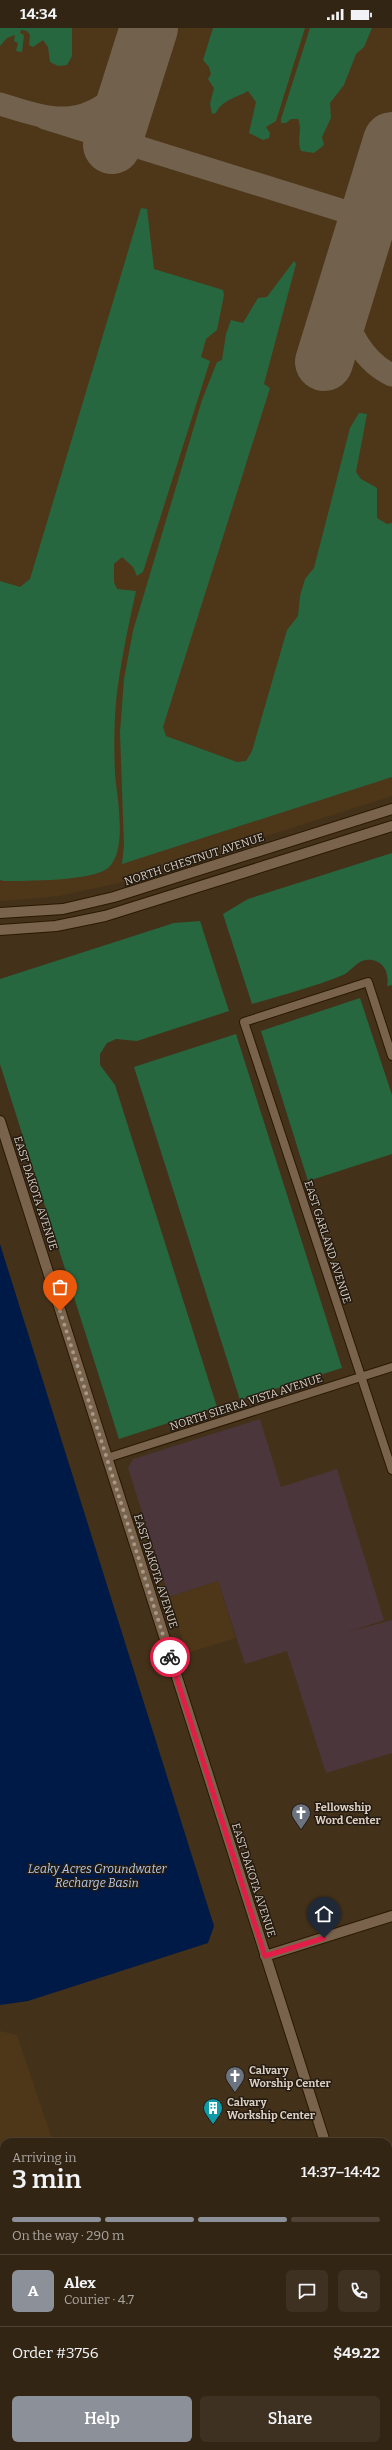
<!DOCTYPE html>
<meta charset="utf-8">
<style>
body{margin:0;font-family:Bitter,serif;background:#3e3122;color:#f1f3f6;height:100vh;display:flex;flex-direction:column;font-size:15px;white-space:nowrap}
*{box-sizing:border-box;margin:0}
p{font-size:13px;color:#a9a5a0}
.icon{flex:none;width:22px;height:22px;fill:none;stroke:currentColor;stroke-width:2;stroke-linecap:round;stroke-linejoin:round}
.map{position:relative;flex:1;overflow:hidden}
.panel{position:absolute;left:0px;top:2110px;width:392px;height:312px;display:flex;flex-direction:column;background:#332514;border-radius:12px 12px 0 0;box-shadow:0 1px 3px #0004,0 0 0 1px #4e4234}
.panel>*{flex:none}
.pin{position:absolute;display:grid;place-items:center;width:34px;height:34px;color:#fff;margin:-41px -17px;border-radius:50% 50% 50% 0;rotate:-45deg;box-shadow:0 0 4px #0007}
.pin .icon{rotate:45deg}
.courier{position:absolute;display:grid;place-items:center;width:40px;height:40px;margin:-20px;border:3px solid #e11d48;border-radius:50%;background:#fff;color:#222;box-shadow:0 1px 5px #0007}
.headline em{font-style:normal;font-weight:600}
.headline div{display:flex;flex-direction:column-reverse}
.headline{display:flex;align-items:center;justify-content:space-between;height:68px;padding:0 12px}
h1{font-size:26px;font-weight:600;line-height:30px}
.bar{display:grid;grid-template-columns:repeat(4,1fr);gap:6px 4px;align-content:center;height:48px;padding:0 12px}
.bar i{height:5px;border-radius:3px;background:#4e4234}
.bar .current{background:#8c9099}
.bar p{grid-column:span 4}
.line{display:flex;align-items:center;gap:10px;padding:0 12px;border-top:1px solid #4e4234}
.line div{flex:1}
.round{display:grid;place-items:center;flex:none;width:42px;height:42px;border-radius:6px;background:#3e3122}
.action{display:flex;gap:8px;margin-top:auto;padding:8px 12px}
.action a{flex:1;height:46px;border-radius:6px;background:#8c9099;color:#fff;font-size:16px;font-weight:600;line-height:46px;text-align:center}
.action a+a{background:#3e3122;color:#f1f3f6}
.status{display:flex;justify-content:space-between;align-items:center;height:28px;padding:0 20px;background:#332514;direction:ltr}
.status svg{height:11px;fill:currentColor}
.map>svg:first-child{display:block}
.commercial{fill:#4b363b}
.built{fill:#4e3619}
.green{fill:#276740}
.water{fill:#001a48}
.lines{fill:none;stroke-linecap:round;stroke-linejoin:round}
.taxiway{stroke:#72614d;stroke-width:23}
.runway{stroke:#72614d;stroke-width:58}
.street-casing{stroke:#2a1803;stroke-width:10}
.secondary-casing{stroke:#2a1803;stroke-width:12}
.highway-casing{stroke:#2a1803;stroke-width:14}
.street{stroke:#79634c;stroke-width:8}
.secondary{stroke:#79634c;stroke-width:10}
.highway{stroke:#d69941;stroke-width:12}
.done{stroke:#a79887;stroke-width:4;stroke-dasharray:0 7.2}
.route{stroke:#e11d48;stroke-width:5}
.labels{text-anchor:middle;stroke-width:3;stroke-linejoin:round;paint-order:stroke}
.street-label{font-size:11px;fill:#dccfc2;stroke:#231b11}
.poi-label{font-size:11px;font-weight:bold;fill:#dccfc2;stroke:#231b11;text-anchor:start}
.water-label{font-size:12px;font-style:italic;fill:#b2caef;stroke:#231b11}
</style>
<div class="status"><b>14:34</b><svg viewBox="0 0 49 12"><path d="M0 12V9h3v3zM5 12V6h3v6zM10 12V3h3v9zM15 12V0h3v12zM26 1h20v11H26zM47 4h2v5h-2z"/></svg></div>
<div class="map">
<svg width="392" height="2422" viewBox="0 0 392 2422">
<rect width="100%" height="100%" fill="#44311a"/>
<path class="commercial" d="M260,1391L281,1459L337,1441L384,1592L348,1604L392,1592V1725L326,1745L287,1623L245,1636L218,1553L169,1569L128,1440L133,1431Z"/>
<path class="built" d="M0,0H392V768L119,855L59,868L16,872L0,873Z
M218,1553L236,1610L187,1625L169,1569Z
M0,2003L17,2007L53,2114H4L3,2353L0,2343Z"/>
<path class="green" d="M0,0H72V28L67,37L58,38L50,34L48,19L43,12L33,19L29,17L30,7L27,3L21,2L20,5L24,7L22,24L16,23L18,15L14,13L15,7L7,10L0,18Z
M213,0H305L276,93L266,99L270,105L269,110L263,112L249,105L256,74L248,63C236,70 222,72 216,85L212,86L210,76L214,60L208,51L211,46L209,39L203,32Z
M310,0H372L364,19L356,26L344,57L330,75L331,90L322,109L324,117L314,125L301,123C296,112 303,102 298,91H291L286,95H281V91Z
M141,180L147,181L154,241L223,262L224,267L217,302L206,311L201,329L210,333L143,544L137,548L133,539L122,529L114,536V554L117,561L136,563C128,600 120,636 116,674C114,697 114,723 115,746C117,770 128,823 108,840C93,853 26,853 4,853L0,852V553L20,559L30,551Z
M294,233L296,236L264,356L270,360L163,699L166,708L237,734L246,733L252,723L287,602L298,588L300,568L305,551L314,540L350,400L359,385L367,386L356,444L361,451L377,460V490L387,496L392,495V749L122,836L124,818L120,704L124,651L133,603L202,372L217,334L222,332L226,306L231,292L243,295L258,270L267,269Z
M392,825V957L387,958C390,944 382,930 366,932C356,933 352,943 343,947C314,959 282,967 252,976L223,886L248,871Z
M200,893L229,983L137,1013L116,1011L107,1015L100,1026V1037L115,1057L217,1379L119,1411L0,1036V951L174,895Z
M360,970L392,1067V1126L308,1153L261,1003Z
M236,1006L342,1340L240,1372L134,1039Z
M0,2343L4,2357V2391L0,2392Z
M392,2398V2422H314L327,2418H388V2399Z"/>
<path class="water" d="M0,1216L214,1898L208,1915L28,1973L0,1977Z"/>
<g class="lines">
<path class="taxiway" d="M0,76C60,95 83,101 132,54
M45,90L392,198
M391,116L392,153
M342,275C348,304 364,334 392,347"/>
<path class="runway" d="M112,117L149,0
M324,334L392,113"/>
<g class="street-casing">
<path id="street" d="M392,1028L368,954L244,994L392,1442
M107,1430L392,1339"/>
</g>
<g class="secondary-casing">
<path id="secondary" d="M0,885L63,881L114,869L392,781
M0,902L56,898L105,888L392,798
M0,1093L325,2114
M265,1928L392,1888
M388,2311L392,2323"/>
</g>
<g class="highway-casing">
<path id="highway" d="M388,2326L392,2324
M388,2363L392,2362
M46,2422L67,2418
M196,2422L209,2418"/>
</g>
<use href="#street" class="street"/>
<use href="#secondary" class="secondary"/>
<use href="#highway" class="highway"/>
</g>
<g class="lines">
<path class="done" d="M60,1283L170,1629"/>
<path class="route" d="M170,1629L265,1928L324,1910"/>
</g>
<defs>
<g id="church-pin" transform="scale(1)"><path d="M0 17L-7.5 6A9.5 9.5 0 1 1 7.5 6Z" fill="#6b7280" stroke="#231b11"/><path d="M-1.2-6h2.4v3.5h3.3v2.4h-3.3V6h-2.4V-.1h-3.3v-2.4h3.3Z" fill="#fff"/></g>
<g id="building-pin" transform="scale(1)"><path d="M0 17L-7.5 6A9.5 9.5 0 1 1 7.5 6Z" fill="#0f9aa8" stroke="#231b11"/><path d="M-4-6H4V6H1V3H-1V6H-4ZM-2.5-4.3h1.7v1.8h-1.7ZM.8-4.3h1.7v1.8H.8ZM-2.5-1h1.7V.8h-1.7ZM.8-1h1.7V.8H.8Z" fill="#fff"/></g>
</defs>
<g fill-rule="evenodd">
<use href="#church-pin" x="301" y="1785"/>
<use href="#church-pin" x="235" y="2048"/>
<use href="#building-pin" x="213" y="2080"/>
</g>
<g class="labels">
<g class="street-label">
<text transform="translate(194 831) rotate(-18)" y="4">NORTH CHESTNUT AVENUE</text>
<text transform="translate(36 1165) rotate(72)" y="4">EAST DAKOTA AVENUE</text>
<text transform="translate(328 1214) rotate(72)" y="4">EAST GARLAND AVENUE</text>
<text transform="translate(246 1374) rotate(-18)" y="4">NORTH SIERRA VISTA AVENUE</text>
<text transform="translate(156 1543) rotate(72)" y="4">EAST DAKOTA AVENUE</text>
<text transform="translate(254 1852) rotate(72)" y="4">EAST DAKOTA AVENUE</text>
</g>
<g class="poi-label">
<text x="315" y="1783">Fellowship<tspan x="315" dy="13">Word Center</tspan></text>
<text x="249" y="2046">Calvary<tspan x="249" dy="13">Worship Center</tspan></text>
<text x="227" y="2078">Calvary<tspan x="227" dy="13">Workship Center</tspan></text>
</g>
<g class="water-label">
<text x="97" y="1845">Leaky Acres Groundwater<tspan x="97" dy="14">Recharge Basin</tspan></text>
</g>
</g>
</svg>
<div class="pin" style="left:60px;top:1283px;background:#ea580c"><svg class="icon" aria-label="bag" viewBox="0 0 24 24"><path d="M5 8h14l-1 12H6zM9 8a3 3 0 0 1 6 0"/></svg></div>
<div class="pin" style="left:324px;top:1910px;background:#1f2937"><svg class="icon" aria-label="home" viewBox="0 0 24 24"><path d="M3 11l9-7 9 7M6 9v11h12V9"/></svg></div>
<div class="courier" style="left:170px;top:1629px"><svg class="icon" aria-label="bike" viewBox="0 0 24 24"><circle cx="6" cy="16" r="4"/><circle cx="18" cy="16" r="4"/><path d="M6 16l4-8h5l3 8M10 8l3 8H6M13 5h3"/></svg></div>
<section class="panel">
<div class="headline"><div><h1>3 min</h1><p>Arriving in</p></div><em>14:37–14:42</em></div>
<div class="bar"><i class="current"></i><i class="current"></i><i class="current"></i><i></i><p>On the way · 290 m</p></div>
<div class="line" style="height:72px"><b class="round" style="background:#8c9099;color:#fff">A</b><div><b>Alex</b><p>Courier · 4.7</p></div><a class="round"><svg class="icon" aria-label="chat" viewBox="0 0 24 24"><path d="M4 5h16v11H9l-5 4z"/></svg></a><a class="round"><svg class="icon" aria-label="phone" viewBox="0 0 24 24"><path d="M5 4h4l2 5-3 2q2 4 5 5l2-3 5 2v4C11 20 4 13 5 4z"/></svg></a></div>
<div class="line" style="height:52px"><div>Order #3756</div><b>$49.22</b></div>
<div class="action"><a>Help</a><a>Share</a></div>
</section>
</div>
